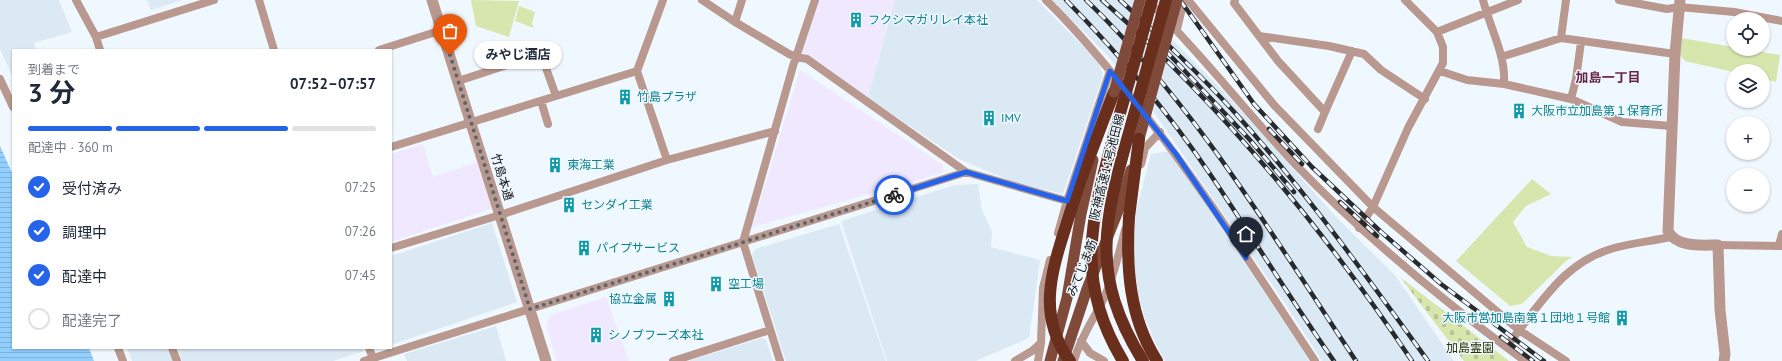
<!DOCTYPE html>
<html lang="ja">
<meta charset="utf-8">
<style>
body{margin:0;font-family:"PT Sans","Noto Sans JP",sans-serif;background:#f2f2f3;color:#1f2937;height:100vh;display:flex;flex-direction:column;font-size:15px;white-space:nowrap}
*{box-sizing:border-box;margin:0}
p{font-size:13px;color:#747a83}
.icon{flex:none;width:22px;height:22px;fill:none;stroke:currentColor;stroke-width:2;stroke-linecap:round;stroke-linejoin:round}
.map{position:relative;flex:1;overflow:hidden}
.panel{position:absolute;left:12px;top:49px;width:380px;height:300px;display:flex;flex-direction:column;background:#fff;border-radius:0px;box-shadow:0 1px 3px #0004}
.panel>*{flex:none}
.tools{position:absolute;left:1726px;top:12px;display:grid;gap:8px}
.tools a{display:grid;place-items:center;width:44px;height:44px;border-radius:50%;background:#fff;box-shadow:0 1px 3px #0004;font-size:20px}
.pin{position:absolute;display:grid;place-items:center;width:34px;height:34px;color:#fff;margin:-41px -17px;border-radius:50% 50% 50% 0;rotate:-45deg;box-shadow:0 0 4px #0007}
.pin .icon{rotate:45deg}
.courier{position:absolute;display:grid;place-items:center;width:40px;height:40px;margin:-20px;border:3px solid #2563eb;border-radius:50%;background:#fff;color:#222;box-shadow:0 1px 5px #0007}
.bubble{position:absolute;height:28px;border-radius:14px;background:#fff;box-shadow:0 1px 3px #0004;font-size:13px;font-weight:700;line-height:28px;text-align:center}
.headline em{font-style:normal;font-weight:700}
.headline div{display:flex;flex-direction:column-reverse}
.headline{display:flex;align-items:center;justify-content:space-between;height:68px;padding:0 16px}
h1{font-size:26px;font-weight:700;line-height:30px}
.bar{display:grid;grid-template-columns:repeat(4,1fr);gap:6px 4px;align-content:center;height:48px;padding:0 16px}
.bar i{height:5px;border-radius:3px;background:#e0e1e3}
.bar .on{background:#2563eb}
.bar p{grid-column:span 4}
ol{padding:0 16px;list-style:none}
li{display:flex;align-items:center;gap:12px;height:44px}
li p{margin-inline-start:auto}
li .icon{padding:4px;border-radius:50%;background:#2563eb;color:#fff;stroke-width:4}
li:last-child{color:#747a83}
li i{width:22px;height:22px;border:2px solid #e0e1e3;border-radius:50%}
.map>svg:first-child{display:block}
.commercial{fill:#f0e8fe}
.built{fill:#dbe9f5}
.green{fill:#d6e6ac}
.cemetery{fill:url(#cemetery-stones)}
.water{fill:url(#water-rules)}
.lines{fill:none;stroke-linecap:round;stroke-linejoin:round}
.minor{stroke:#b8988f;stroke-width:8}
.tertiary{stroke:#b8988f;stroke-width:11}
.primary{stroke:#804a3b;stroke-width:11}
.motorway{stroke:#6a2e1d;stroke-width:12}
.rail-casing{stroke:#282b2e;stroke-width:4.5}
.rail{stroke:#f0f8ff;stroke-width:3;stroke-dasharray:9;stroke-linecap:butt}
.primary-bridge{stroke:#804a3b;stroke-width:11}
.motorway-bridge{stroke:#6a2e1d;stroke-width:12}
.done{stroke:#5f6468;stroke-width:4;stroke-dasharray:0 7.2}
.route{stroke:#2563eb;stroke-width:5}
.labels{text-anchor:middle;stroke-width:3;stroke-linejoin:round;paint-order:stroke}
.culture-label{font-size:12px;fill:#0d838f;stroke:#f0f8ff;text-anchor:start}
.street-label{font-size:12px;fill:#111416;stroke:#f0f8ff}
.park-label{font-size:12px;fill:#2a3300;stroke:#f0f8ff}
.neighbourhood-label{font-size:13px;font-weight:bold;fill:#652546;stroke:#f0f8ff}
</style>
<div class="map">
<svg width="1782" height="361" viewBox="0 0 1782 361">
<defs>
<pattern id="cemetery-stones" width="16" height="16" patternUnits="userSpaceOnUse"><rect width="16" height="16" fill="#d6e6ac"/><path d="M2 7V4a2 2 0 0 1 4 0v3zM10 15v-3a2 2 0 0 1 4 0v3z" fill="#b7c493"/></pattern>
<pattern id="water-rules" width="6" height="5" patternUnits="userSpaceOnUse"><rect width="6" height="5" fill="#93cffe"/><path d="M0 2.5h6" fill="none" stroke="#7eb1d9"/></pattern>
</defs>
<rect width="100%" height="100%" fill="#f0f8ff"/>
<path class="commercial" d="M819,0H895L868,98L800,51Z
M800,70L943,165V173L752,227Z
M423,144L433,177L477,162L493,208L391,242V154Z
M606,297L629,361H557L546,325L551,315Z"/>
<path class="built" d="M0,0H59L72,32L34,43L36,50H13V78L0,49Z
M147,0H182L151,10Z
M895,0H1037L1099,62L1103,76L1063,194L1011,181L959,159L868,98Z
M1052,0H1133L1227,95L1337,218L1395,275L1454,361H1322L1286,305L1153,111L1107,55Z
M1170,151L1310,361H1165L1154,340L1145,318L1138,295L1134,258V240L1136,211L1151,154Z
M978,184L982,210L992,232L991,247L1040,260L1029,338L976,361H887L841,221L955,185Z
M492,223L517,302L391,345V256Z
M839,224L886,361H786L752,255L755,249Z
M496,326L506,361H407L404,354Z
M762,338L766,340L773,361H688Z
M127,348H169L174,361H132Z
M177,348H363L364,351L333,361H182Z"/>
<path class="green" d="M471,0L519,1L509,37L476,26Z
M519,6L535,12L532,24L534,28L515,21Z
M1682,38L1733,47V49H1746L1780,55L1776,82L1763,79V71L1733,72L1685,61L1680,55Z
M1532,179L1551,194L1526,206L1513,222L1527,247L1551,256L1573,257L1567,260L1522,304L1510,306L1456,261Z"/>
<path class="cemetery" d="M1400,277L1509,361H1464Z"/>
<path class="water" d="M0,146L13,175V348H89L94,361H0Z"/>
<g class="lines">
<path class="minor" d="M76,0L96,37L100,50
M259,0L274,50
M663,0L637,71L667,160
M702,0L735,22L789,54L796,57L807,59L966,172L1067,201
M1046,0C1074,27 1100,58 1124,88C1194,174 1254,269 1315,361
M1188,0L1274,105L1373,207L1519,330L1566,361
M1235,0L1234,3L1259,36L1329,46L1364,54L1381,70L1425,99
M1483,0C1490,28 1506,55 1504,84
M1619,0L1667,9L1679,7L1734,12L1782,21
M1149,2C1201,53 1245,111 1295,164C1365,237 1443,301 1525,361
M735,22L742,0
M1177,29L1184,0
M1437,32L1518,0
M1259,36L1278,61L1325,112L1318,129
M96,37L214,0
M1561,38L1566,0
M379,50L442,30
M1501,57L1561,38L1675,54
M1440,71L1467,80L1504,84L1571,99L1622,122L1671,126
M0,79L13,107
M458,81L541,54L556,96
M1571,99L1576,79L1581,42
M541,101L548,124
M1325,112L1352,51
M391,147L637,71
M1141,164L1145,148L1160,132
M1359,228L1373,207L1408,128L1443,63V47L1437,32L1405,0
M1058,233L1067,201L1110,71
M1718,245L1782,246
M1779,245L1782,234
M391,248L500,215L667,160L775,131
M1081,341L1090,353L1104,361
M1506,347C1538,308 1562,262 1614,248C1632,243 1652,241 1671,237
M118,348L123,361
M172,348L177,361
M369,348L374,361
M364,361L966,172
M673,361L770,330
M780,361L743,242L793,66L815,0
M1015,361L1032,351L1041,343
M1038,361L1041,343L1043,288L1050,260
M1074,361C1080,338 1094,319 1104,298C1114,276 1119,253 1125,230"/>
<path class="tertiary" d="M432,0L546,361
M1680,0L1675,54L1668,231C1677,248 1701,245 1718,245L1720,310L1725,354L1724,361"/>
<path class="primary" d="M1050,361L1067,298L1081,214L1093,160
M1063,361L1087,289L1120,206L1131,170"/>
<path class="motorway" d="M1070,213L1081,179L1114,92
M1129,217C1126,267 1129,317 1157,361"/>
<g class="rail-casing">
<path id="rail" d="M1066,0C1119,54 1168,112 1210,174C1252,236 1291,300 1334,361
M1086,0C1196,106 1272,235 1356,361
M1102,0C1220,104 1325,231 1412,361
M1120,0C1160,37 1200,74 1237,115C1306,192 1367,277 1428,361
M1180,0L1254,104L1312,167L1380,231L1441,284L1544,361
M1165,50L1250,140L1294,192
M1269,129L1302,164
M1340,202L1377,236
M1501,337L1533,361"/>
</g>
<use href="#rail" class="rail"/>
<path class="primary-bridge" d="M1114,92L1140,0
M1139,139L1177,0"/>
<path class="motorway-bridge" d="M1070,213C1054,265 1034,312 1070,361
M1129,217L1139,139
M1123,361C1073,279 1092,217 1115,131C1127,87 1140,44 1152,0
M1143,361C1089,274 1104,221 1130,129C1142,86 1154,43 1166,0"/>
</g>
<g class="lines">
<path class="done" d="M450,55L530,309L894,195"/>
<path class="route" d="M894,195L966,172L1067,201L1110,71L1176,154L1246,258"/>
</g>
<defs>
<g id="building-bare" transform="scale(1.2)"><path d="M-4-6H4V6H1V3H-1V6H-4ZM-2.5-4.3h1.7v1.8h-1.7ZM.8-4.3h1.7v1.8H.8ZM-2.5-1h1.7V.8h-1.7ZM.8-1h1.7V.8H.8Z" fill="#0f9aa8" stroke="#f0f8ff" stroke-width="2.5" paint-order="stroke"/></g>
</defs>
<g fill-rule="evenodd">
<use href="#building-bare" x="856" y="20"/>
<use href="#building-bare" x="625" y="97"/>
<use href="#building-bare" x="1519" y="111"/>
<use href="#building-bare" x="989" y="118"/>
<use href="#building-bare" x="555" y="165"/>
<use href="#building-bare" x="569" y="205"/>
<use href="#building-bare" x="584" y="248"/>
<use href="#building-bare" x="716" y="284"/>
<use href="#building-bare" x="669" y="299"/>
<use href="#building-bare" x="1622" y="318"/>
<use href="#building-bare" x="596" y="335"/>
</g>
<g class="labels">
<g class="culture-label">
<text x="868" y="24">フクシマガリレイ本社</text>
<text x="637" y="101">竹島プラザ</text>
<text x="1531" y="115">大阪市立加島第１保育所</text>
<text x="1001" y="122">IMV</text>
<text x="567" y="169">東海工業</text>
<text x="581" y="209">センダイ工業</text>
<text x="596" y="252">パイプサービス</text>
<text x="728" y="288">空工場</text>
<text x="657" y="303" text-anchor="end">協立金属</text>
<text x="1610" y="322" text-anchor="end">大阪市営加島南第１団地１号館</text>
<text x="608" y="339">シノブフーズ本社</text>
</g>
<g class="street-label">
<text transform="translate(1107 167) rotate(-76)" y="4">阪神高速11号池田線</text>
<text transform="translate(502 177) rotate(73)" y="4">竹島本通</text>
<text transform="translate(1082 268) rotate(-68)" y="4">みてじま筋</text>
</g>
<g class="park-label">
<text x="1470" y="352">加島霊園</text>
</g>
<g class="neighbourhood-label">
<text x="1608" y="82">加島一丁目</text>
</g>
</g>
</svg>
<div class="tools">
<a><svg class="icon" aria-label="locate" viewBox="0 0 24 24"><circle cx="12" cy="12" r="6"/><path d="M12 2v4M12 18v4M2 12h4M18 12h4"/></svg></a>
<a><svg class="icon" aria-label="layers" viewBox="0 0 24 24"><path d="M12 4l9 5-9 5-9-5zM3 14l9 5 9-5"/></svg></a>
<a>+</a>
<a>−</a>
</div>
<div class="pin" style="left:450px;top:55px;background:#ea580c"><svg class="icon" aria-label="bag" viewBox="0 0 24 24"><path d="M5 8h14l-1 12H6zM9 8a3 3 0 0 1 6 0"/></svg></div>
<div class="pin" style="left:1246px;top:258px;background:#1f2937"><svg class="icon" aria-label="home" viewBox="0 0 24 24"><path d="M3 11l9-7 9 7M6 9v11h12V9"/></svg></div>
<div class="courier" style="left:894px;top:195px"><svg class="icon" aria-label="bike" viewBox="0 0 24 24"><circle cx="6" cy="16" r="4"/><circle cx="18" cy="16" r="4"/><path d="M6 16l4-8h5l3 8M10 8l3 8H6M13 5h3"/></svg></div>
<div class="bubble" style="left:474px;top:41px;width:88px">みやじ酒店</div>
<section class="panel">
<div class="headline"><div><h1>3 分</h1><p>到着まで</p></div><em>07:52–07:57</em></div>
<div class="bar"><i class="on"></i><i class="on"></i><i class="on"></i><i></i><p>配達中 · 360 m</p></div>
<ol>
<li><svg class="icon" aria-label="check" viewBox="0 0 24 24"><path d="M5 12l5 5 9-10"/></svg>受付済み<p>07:25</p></li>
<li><svg class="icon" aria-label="check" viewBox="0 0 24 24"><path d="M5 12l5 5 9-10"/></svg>調理中<p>07:26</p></li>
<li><svg class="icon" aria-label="check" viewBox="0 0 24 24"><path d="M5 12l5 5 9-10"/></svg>配達中<p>07:45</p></li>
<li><i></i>配達完了</li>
</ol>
</section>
</div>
